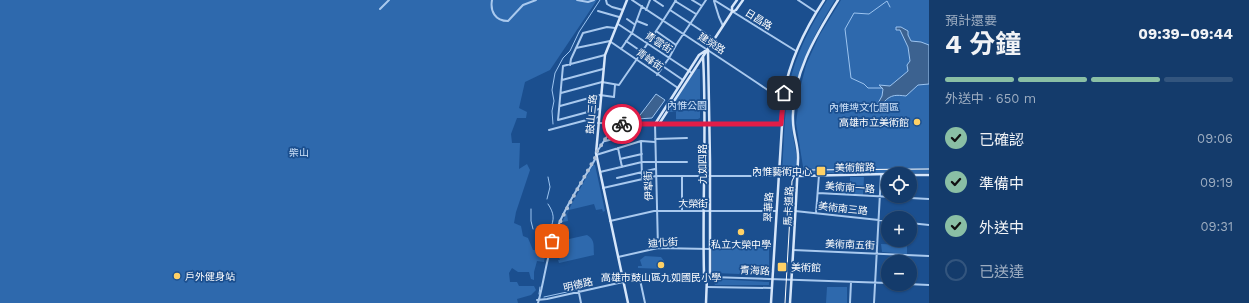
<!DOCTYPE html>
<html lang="zh-TW">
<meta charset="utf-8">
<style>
body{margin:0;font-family:"Work Sans","Noto Sans TC",sans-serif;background:#214673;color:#f1f3f6;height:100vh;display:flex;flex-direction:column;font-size:15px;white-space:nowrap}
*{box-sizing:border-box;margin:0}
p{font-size:13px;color:#9dadc1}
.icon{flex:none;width:22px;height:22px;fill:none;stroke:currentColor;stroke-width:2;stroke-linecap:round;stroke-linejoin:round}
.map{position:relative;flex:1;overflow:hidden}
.side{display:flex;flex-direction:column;background:#143b6b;width:320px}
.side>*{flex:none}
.buttons{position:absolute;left:881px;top:167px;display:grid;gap:8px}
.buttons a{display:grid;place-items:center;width:36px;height:36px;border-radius:50%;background:#143b6b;box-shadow:0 1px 3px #0004,0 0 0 1px #33557e;font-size:20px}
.pin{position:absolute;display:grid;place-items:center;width:34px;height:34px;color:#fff;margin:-17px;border-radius:8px;box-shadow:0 2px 6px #0006}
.courier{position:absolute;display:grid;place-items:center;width:40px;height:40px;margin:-20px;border:3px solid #e11d48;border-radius:50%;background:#fff;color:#222;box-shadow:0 1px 5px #0007}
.summary em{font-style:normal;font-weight:700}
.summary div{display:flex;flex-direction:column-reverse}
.summary{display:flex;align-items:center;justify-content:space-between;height:68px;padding:0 16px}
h1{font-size:26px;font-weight:700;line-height:30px}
.bar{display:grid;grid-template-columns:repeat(4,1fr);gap:6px 4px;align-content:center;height:48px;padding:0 16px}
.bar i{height:5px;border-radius:3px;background:#33557e}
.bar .current{background:#8abfa5}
.bar p{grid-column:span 4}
ol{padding:0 16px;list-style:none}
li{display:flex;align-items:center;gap:12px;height:44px}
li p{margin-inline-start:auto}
li .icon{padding:4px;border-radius:50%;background:#8abfa5;color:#111;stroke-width:4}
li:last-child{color:#9dadc1}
li i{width:22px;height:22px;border:2px solid #33557e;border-radius:50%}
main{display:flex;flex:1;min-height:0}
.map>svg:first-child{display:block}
.green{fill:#2e69ad}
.water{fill:#3c6290;stroke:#9cc4f0}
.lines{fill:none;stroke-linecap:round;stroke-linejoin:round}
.stream{stroke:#9cc4f0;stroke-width:1}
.street{stroke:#a9c9ee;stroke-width:2}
.secondary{stroke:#d6e6fa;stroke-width:2.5}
.tram{stroke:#fff;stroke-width:1}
.done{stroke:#afc1d8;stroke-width:4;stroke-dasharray:0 7.2}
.route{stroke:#e11d48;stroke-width:5}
.poi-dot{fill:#ffd166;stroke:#1b4f8f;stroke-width:1.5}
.labels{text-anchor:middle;stroke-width:3.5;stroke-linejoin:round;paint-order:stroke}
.street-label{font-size:10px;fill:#fff;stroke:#1b4f8f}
.park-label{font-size:10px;fill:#cfe3fa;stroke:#1b4f8f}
.poi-label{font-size:10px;fill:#fff;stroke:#1b4f8f;text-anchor:end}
</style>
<main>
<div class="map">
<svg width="929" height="303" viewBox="0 0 929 303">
<rect width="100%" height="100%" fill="#1b4f8f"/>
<path class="green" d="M0,0H597L550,70L525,82L519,108L527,112L526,118H517L511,134L512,143H520L519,169L527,164L530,170L516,212L514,223L521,226L523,236L528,238L533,250L546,251L544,262L537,261L534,272V280L531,279L529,272H518L512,268L509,273L510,282H517L519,286H534L536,290L531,295L517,299L518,303H0Z
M827,0H835C812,37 793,76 792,120C791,136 798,151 797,169L793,172H782C784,144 784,114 789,86C795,56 810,26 827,0Z
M841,0H929V173H804L796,123L801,85L806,65L819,36Z
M696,69H700V118L698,119H676V112H667Z
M593,165H595L605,211L597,214L603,212L602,209L596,210L594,204L569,210L567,214L568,221L562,222Z
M850,177H864L863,195L842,194V186H850Z
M587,235C596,240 593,247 594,255L559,263L558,260H560L556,251L560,241Z
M881,244L907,245V254L882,252Z
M712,248H769V272L767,275L715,273L712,272Z
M645,256L661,257L664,261L663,267L664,269L638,268V266H642L640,260Z
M715,279L767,282H769V285H715L713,281Z
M827,287H847V303H826Z"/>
<path class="water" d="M896,27H901L908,31V35L911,41L921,42L929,45V84L918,85L906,96C897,95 891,94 884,102C882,104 881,107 879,110L877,105L882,96L883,89L879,85L890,86L908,71L907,65L910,61L908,47L900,30H896Z
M656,94L665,100L652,118L637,119Z"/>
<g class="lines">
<path class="stream" d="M882,88H868L864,84L851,78L845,29L854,13L869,14L887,1L890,7
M553,124L552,111L554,101L552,90L555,73L563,58L570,51L579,32L600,0
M547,199L550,187L548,177
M548,204C554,213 555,219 550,229
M531,209V221L533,229
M539,294L540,287
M544,297L576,290"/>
<path class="street" d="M492,0C490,11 495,21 508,21L523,5L536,0
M577,0L588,2L594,0
M606,0L607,4L612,7L623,10
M632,0C681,33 730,64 778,97L783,98
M654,0L663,6
M692,0L702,6
M714,0L796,51
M798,0L816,12
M675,1L696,14
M714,1L719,17L723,26
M380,9L389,0
M646,10L650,0
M670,10L714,39
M598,11L619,17
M627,19L634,24
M637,21L647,25
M618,24L692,73
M656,31L676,45L706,0
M626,41L683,80
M611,42L678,88
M576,48L610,41
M621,49L632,33L642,6
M570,65L571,59L583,33L607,27L615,28
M657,75L669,58L676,45
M562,80L603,69
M561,93L602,82L619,85C638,57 658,30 676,0
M560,106L600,95L614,97L615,85
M599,109L558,120L563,66L605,55
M598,123L655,124
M655,124L658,248
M659,124H781
M549,130L598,117
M655,139L687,138
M605,141L635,134
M641,141L642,179
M618,148L622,167
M596,153L610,132L618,124
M596,155L641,141L655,142
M620,159L642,154
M600,172L642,162H687
M682,176V211
M617,178L655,169
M603,188L656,176H797
M818,193L929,199
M795,211L888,221
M816,213L819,175
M610,221L654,211H776
M910,223L929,225
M793,250L929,256
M618,257L658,248L709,249
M622,274L888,283
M639,275L645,303
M574,282L578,288L581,303
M907,284L929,285
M707,287L772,288
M537,300L547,299L623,282
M538,303C544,282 546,261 553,240C562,210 581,184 597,156
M850,303L851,282
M874,303L881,175"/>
<path class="secondary" d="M627,0L605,55L596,153L628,303
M732,12V7L737,0
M703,56C707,128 702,201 704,274L707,277
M655,124L699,55L705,51
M659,124L732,12L736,10L743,0
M910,175H929
M797,176L888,174
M706,303L707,277L710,274V161L708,50
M771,303L784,93C790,59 805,29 824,0
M790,303C793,255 796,208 798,160C799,147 793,134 793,121C791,77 815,36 838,0"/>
<path class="tram" d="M785,303L792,181L795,175L805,170L929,169"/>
</g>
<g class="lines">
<path class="done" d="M552,241L559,224L572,199L596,156V153L610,132L618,124H622"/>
<path class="route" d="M622,124H781L784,93"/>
</g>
<g class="poi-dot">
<circle cx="917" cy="122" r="4"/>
<rect x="816" y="166" width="10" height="10" rx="2"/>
<circle cx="741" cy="232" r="4"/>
<circle cx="661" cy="265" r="4"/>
<rect x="777" y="262" width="10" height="10" rx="2"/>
<circle cx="177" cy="276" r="4"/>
</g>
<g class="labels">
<g class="street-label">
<text transform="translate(759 19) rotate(32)" y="4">日昌路</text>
<text transform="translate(659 42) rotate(33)" y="4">青雲街</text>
<text transform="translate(712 43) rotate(33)" y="4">建榮路</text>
<text transform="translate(650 59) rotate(35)" y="4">青峰街</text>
<text transform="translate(591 114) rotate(-85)" y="4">鼓山三路</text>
<text transform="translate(702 164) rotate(-90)" y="4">九如四路</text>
<text transform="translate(855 167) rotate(-1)" y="4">美術館路</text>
<text transform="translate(648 186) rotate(-92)" y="4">伊犁街</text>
<text transform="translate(850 187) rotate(4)" y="4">美術南一路</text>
<text x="693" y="207">大榮街</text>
<text transform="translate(788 206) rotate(-87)" y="4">馬卡道路</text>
<text transform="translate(768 207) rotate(-87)" y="4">翠華路</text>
<text transform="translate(843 208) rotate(6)" y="4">美術南三路</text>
<text transform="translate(663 242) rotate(-4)" y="4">迪化街</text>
<text transform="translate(850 244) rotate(2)" y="4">美術南五街</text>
<text transform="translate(755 270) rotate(2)" y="4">青海路</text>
<text transform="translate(578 284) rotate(-13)" y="4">明德路</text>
</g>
<g class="park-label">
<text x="687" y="109">內惟公園</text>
<text x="864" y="111">內惟埤文化園區</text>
<text x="299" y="156">柴山</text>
</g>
<g class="poi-label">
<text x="909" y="126">高雄市立美術館</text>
<text x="812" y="175">內惟藝術中心</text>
<text x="741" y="248" text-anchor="middle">私立大榮中學</text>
<text x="791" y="271" text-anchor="start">美術館</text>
<text x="185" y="280" text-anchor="start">戶外健身站</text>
<text x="661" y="281" text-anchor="middle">高雄市鼓山區九如國民小學</text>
</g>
</g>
</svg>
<div class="buttons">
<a><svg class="icon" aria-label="locate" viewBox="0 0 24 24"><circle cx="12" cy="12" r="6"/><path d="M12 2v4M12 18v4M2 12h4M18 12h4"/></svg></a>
<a>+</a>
<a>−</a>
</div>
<div class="pin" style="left:552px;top:241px;background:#ea580c"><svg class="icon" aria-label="bag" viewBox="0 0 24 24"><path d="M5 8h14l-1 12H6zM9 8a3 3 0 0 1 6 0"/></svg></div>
<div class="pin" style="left:784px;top:93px;background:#1f2937"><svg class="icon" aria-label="home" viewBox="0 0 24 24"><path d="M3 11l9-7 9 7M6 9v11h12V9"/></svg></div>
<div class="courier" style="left:622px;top:124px"><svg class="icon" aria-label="bike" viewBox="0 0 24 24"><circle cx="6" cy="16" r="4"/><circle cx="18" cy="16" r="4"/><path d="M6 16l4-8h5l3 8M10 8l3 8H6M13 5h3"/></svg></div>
</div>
<section class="side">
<div class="summary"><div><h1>4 分鐘</h1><p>預計還要</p></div><em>09:39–09:44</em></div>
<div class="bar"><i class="current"></i><i class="current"></i><i class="current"></i><i></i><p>外送中 · 650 m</p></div>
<ol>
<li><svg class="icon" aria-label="check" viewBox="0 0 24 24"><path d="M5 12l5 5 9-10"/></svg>已確認<p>09:06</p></li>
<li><svg class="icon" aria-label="check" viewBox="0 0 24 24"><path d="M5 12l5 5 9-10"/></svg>準備中<p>09:19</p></li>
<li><svg class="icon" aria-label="check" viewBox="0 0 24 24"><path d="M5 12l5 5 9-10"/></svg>外送中<p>09:31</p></li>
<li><i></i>已送達</li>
</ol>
</section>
</main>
